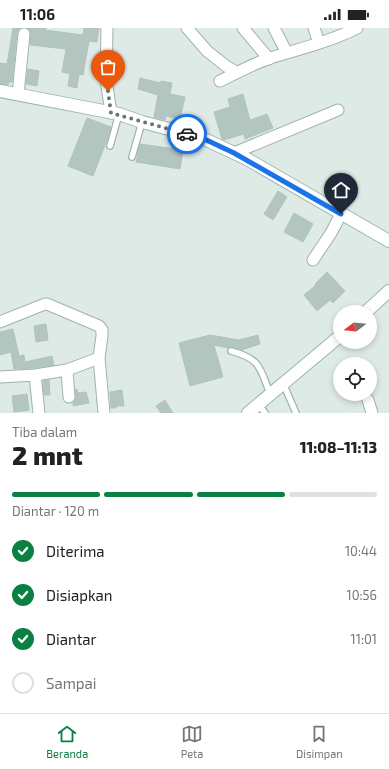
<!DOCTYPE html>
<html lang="id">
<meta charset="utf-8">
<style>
body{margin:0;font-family:"Exo 2",sans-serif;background:#f2f2f2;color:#222;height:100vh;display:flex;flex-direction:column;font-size:15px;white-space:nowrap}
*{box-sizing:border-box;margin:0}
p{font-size:13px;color:#767676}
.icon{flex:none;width:22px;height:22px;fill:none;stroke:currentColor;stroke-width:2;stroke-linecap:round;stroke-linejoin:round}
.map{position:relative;height:385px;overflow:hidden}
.details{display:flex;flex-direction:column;background:#fff;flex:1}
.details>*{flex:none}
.needle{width:26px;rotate:254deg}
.controls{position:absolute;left:333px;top:277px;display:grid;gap:8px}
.controls a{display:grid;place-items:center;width:44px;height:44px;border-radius:50%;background:#fff;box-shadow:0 2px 6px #0003;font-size:20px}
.pin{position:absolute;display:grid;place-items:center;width:34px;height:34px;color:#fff;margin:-41px -17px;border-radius:50% 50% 50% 0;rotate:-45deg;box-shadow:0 0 4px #0007}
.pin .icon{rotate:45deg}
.courier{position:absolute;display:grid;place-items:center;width:40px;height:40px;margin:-20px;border:3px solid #1a73e8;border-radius:50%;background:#fff;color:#222;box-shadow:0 1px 5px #0007}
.summary em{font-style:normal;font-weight:800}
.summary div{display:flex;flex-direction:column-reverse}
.summary{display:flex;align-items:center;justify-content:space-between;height:68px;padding:0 12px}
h1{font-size:26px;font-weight:800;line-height:30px}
.bar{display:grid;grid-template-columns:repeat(4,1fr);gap:6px 4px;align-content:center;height:48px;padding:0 12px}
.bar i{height:5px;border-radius:3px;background:#e0e0e0}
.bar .on{background:#0b8043}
.bar p{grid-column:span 4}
ol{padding:0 12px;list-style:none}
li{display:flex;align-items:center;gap:12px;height:44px}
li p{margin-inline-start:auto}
li .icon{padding:4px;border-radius:50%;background:#0b8043;color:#fff;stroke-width:4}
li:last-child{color:#767676}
li i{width:22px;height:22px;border:2px solid #e0e0e0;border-radius:50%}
.status{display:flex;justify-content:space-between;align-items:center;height:28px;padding:0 20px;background:#fff;direction:ltr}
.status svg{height:11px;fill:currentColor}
.dock{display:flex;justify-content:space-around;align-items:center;height:56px;border-top:1px solid #e0e0e0;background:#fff;font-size:11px;color:#767676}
.dock a{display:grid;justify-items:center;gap:2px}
.dock .on{color:#0b8043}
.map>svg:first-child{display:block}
.building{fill:#b3c5bf;stroke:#b0c4bd}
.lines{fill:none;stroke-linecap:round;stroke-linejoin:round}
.lane-casing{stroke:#a1b2ad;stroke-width:8}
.street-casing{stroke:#a1b2ad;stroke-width:13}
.secondary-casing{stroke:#9cb7af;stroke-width:14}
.lane{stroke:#fff;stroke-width:5.5}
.street{stroke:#fff;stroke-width:11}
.secondary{stroke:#fff;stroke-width:12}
.done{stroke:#627873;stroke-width:4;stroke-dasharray:0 7.2}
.route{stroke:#1a73e8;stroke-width:5}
</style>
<div class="status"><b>11:06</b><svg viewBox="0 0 49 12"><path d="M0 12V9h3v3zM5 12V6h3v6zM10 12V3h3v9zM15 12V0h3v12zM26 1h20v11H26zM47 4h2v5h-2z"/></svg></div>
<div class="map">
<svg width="389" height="385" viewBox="0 0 389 385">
<rect width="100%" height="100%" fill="#deeae6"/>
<path class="building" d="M13,0H21L18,2L17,5L12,54H9L8,57L0,56V35L7,36Z
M27,0H46L45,2L83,7L84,0H99L97,14L89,13L83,47L79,46L77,60L68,58L70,46L62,44L66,21L30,17L31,6L30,3Z
M28,41L39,43L37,58L26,56Z
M140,50L161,55V53L172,55L170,66L185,69L180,91L166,88L165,92L154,89L158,67L138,61Z
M243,66L250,92L267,86L273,100L245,111L244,106L224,112L222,111L214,84L230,79L228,71Z
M87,90L111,99L107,112L93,148L68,138Z
M140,116L183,122L180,141L136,134Z
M278,163L287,169L273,192L264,186Z
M294,185L313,196L303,214L284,204Z
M327,244L345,263L333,275L330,272L317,283L304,267L316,257L315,256Z
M46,296L48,312L36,314L34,298Z
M13,301L19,328L24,327L25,334L52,328L54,337L34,340L14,341L11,324L0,327V304Z
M210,307L239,312L258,307L260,316L242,322L232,319L228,320L214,317L223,349L190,358L179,315Z
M49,352L50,367H44L43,353Z
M77,361L78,365L86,364L89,375L73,378V375L75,372L76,369L75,362Z
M122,362L124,378H116V380H111L110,364Z
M27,366L29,382L14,384L12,368Z
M165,372L173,385H161L156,378Z"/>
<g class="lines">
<g class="lane-casing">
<path id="lane" d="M110,118L119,86
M132,129L142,94
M231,323C261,331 260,340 270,366
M283,355L296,385
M259,377L265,385"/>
</g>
<g class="street-casing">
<path id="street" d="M107,0L106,51L111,85
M187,0L207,23L226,38L236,44
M243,0L269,31
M274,0L287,25
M314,0L319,15
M220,53C236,45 253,36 270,30C299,21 329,14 357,0
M18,66L24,6
M234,125L338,82
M313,232L331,205L341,186
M0,294L45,276H47L99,298L102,302V308L99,330L104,385
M67,342L69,369
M35,347L39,385
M0,349L35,347L67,342L99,330
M368,372L372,385"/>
</g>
<g class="secondary-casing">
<path id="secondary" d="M0,63L119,86L142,94L200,109L247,131L389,213
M366,284L389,263
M248,385L340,308"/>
</g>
<use href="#lane" class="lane"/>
<use href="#street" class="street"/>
<use href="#secondary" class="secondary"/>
</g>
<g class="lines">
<path class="done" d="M108,63L111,85L187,106"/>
<path class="route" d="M187,106L200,109L234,125L341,186"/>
</g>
</svg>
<div class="controls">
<a><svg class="needle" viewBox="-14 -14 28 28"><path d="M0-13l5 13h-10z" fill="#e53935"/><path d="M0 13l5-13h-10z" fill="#767676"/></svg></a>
<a><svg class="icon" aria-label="locate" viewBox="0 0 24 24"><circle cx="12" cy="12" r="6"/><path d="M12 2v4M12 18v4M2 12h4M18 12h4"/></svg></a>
</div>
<div class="pin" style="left:108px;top:63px;background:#ea580c"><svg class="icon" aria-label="bag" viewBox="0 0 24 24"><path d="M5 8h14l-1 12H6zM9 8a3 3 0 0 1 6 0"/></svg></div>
<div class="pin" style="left:341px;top:186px;background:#1f2937"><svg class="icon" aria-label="home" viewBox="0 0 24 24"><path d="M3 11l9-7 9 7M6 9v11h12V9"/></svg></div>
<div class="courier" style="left:187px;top:106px"><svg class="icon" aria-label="car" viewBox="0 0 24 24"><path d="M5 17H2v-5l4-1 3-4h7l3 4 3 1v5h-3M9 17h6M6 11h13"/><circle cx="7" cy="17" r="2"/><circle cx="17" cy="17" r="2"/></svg></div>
</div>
<section class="details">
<div class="summary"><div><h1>2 mnt</h1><p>Tiba dalam</p></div><em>11:08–11:13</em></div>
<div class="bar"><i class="on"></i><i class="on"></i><i class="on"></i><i></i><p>Diantar · 120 m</p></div>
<ol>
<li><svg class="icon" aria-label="check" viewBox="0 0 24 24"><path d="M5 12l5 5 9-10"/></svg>Diterima<p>10:44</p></li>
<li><svg class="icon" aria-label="check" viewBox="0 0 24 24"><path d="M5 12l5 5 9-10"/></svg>Disiapkan<p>10:56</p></li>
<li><svg class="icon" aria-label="check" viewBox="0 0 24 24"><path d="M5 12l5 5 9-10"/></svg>Diantar<p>11:01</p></li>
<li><i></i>Sampai</li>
</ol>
</section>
<nav class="dock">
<a class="on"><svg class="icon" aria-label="home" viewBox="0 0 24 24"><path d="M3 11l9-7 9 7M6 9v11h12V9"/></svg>Beranda</a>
<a><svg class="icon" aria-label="map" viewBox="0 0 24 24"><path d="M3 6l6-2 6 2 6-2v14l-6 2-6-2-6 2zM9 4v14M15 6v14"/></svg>Peta</a>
<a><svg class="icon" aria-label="saved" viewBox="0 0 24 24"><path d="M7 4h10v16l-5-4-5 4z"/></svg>Disimpan</a>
</nav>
